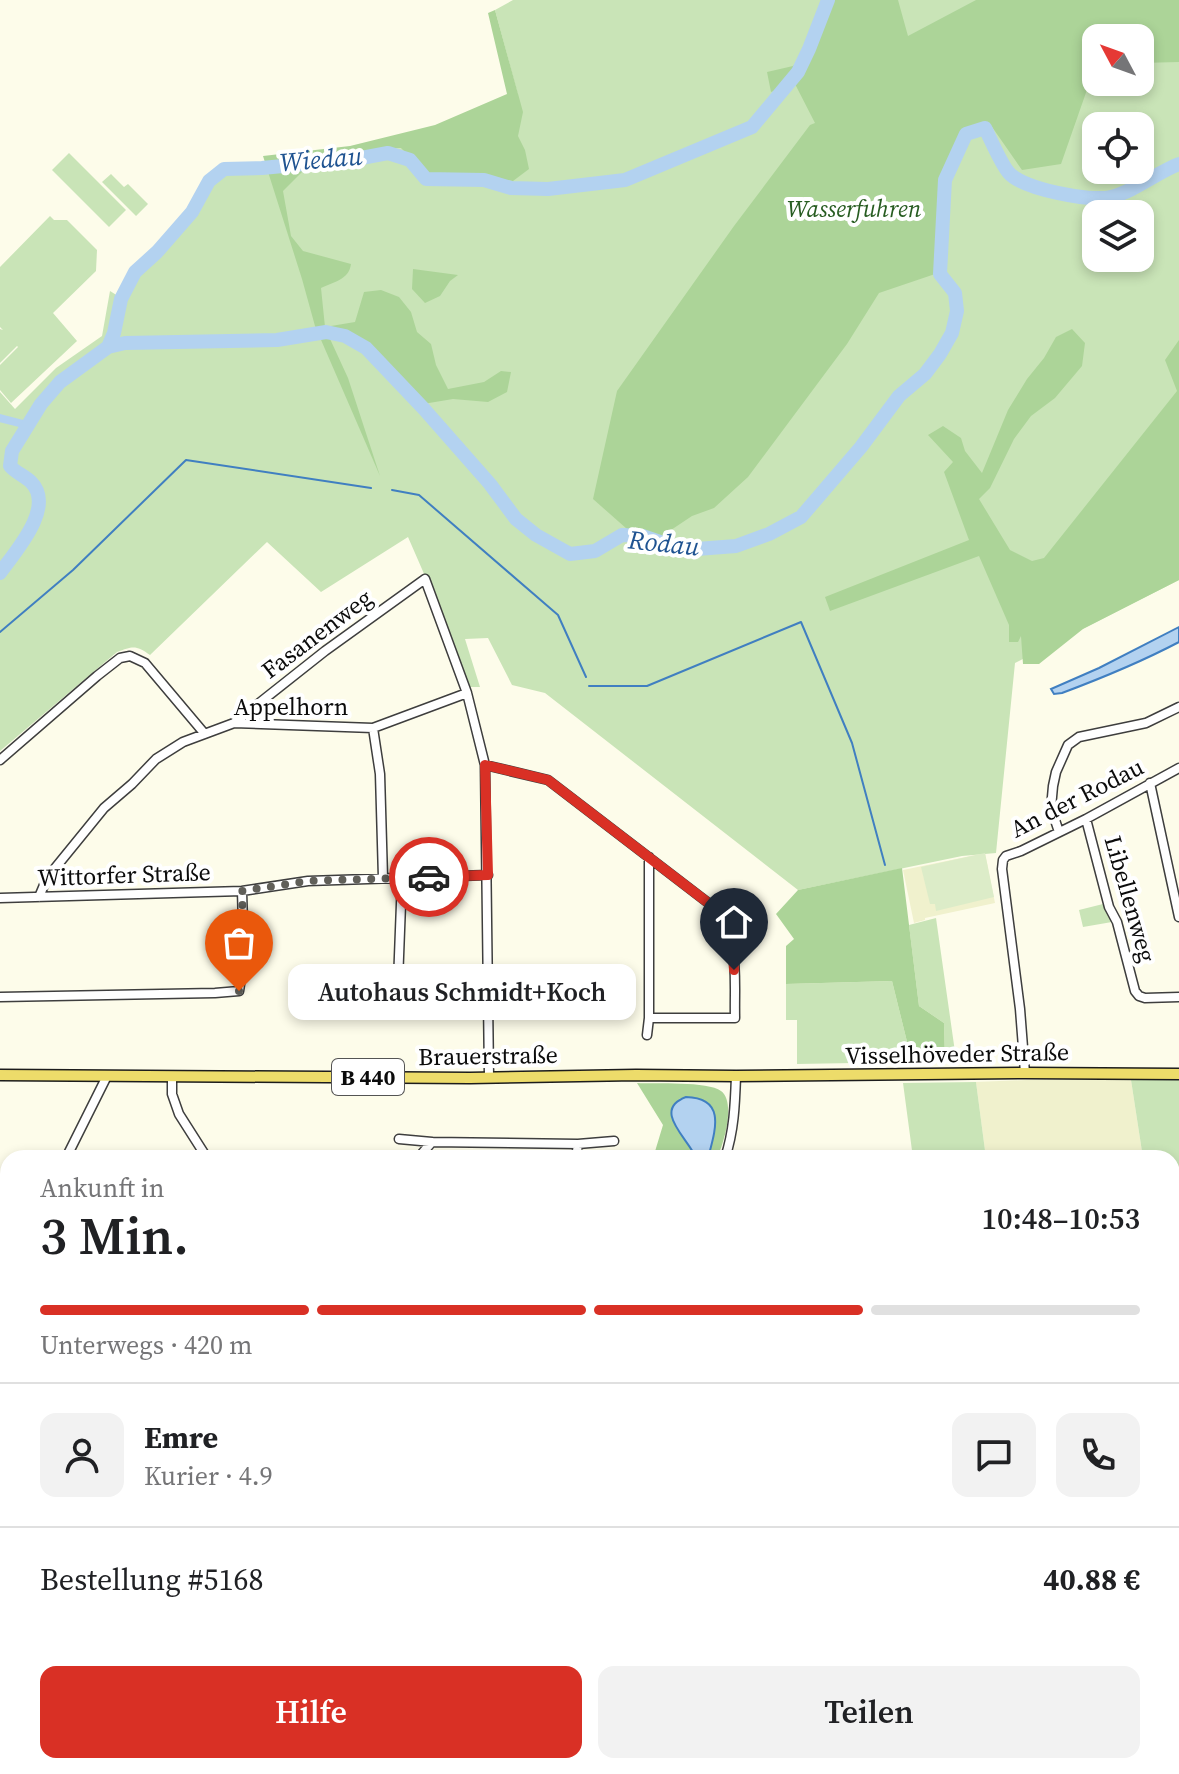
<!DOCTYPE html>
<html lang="de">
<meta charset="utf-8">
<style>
body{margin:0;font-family:"Source Serif 4",serif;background:#f2f2f2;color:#202124;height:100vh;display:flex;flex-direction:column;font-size:30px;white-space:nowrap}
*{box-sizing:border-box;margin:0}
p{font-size:26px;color:#757577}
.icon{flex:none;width:44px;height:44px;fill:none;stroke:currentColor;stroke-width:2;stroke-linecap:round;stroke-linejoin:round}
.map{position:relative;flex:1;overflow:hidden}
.details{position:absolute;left:0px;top:1150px;width:1180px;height:624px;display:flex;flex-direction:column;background:#fff;border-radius:24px 24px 0 0;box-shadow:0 4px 12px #0003}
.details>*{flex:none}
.needle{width:52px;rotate:311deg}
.fabs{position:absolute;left:1082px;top:24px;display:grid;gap:16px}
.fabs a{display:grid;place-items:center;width:72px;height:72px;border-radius:16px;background:#fff;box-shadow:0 4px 12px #0003;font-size:40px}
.pin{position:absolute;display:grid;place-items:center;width:68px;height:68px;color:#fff;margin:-82px -34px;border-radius:50% 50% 50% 0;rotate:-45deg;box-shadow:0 0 8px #0007}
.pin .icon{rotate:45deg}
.courier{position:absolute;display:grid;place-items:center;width:80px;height:80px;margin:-40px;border:6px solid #d93025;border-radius:50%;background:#fff;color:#222;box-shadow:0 2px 10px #0007}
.bubble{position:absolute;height:56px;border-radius:16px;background:#fff;box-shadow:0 4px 12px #0003;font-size:26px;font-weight:600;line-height:56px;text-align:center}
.overview em{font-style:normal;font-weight:600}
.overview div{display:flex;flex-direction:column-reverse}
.overview{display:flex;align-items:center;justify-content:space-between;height:136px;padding:0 40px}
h1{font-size:52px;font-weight:600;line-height:60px}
.bar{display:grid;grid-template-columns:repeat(4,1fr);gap:12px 8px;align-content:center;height:96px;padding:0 40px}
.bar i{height:10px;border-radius:6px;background:#e0e0e0}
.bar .selected{background:#d93025}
.bar p{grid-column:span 4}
.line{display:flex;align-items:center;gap:20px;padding:0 40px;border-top:2px solid #e0e0e0}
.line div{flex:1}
.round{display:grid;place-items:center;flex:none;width:84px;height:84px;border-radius:16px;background:#f2f2f2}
.cta{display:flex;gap:16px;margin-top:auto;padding:16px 40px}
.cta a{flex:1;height:92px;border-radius:16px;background:#d93025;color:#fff;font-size:32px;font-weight:600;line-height:92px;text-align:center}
.cta a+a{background:#f2f2f2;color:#202124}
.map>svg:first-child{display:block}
.farmland{fill:#f0f1cd}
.green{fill:#c9e4b7;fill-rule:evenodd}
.forest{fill:#acd498}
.pitch{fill:#dcecc8}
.water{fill:#b3d2f0;stroke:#407fc1;stroke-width:2}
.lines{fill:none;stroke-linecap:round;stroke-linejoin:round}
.stream{stroke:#407fc1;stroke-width:2}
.canal{stroke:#b3d2f0;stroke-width:8}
.river{stroke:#b3d2f0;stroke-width:14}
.minor-casing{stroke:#3e3e3e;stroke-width:11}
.major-casing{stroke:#1c1c1c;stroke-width:13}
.minor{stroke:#fff;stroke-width:8}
.major{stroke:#eddc6a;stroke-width:10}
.done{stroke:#605f59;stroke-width:8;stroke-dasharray:0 14.4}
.route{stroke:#d93025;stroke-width:10}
.labels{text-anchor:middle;stroke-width:8;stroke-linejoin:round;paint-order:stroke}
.shield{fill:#fff;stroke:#545454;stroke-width:2}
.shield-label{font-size:22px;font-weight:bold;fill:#0b0b0b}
.park-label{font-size:24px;font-style:italic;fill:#275c21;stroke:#fff}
.street-label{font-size:24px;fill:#0b0b0b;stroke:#fff}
.water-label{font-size:26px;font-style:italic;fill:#1f5391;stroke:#fff}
</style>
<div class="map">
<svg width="1179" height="1774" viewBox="0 0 1179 1774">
<rect width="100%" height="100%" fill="#fdfcea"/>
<path class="farmland" d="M985,853L995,903L925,918V920L914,923L903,870Z
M1026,1080H1131L1143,1158H986L976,1082Z
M1172,1361L1179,1372V1584H1172Z
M1172,1596H1179V1774H1049L1045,1766H1172Z
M862,1766H1031L1035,1774H854Z"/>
<path class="green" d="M513,0H1179V580L1015,663L996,853L962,856L798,890L545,693L512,685L488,638L465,639L480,687H468L452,638L408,537L321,592L267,542L150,655C136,645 133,646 117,652L0,751V392L15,409L56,368L102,336L110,291L118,296L132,269L148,254L185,215L211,172L222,164L269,162L402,148L518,95L495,10ZM1096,38H1140V82H1096ZM1096,126H1140V170H1096ZM1096,214H1140V258H1096Z
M69,153L126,210L109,227L52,170Z
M111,174L124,187L128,184L148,204L136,216L102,182Z
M50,216L54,220H67L97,250L96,271L53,313L77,341L11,403L0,390V365L18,347L17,346L0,363V329L3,330L0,327V267Z
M1103,904L1112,922L1083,927L1079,910Z
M936,918L956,1059L945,1060L944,1023L919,1006L909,925Z
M892,981L912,1062L797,1064V1020H786V984Z
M1179,1079V1315H1172V1158H1143L1131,1080Z
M976,1082L986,1158H913L903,1083Z"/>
<path class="forest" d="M828,0H898L908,36L976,0H1179V62L1140,63V38H1096V64L1061,164L1022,170L990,124L964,132L941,185L938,273L879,293L847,344L748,477L714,508L692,516L659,538L627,529L593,499L617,391L734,226L810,125L815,123L795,84L771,92L767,72L793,66L809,49Z
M495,10L523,112L518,136L525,150L529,169L513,181L466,174L428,175L401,148L381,150L383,159L303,171L283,191L291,236L303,251L351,264C349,280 333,282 321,288L325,327L355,322L364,292L381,290L399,297L411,312L417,332L431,344L436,365L448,389L484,382L501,371L511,372L507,392L488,402L453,399L423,404L368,345L345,333L325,328L348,378L380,476L315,326L302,279L263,156L350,146L435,125L507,94L488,13Z
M413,269L458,275L450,281L440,296L425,303L412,289Z
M1072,329L1085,343L1082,366L1055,398L1031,416L1014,439L990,488L979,499L1010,550L1032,561L1044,558L1177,391L1165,360L1179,340V580L1083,629L1039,664H1023L1021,636L1018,642H1009V625L979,556L830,611L825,597L969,540L944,472L953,462L928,435L943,426L961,438L965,451L982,473L1008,410L1027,379L1044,358L1056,337Z
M902,868L919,1006L944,1023L945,1060L912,1062L892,981L786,984V946L794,939L776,914L798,890Z
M637,1083C655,1084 708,1081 721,1091C736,1102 724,1143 717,1158H708L715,1122L707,1102C697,1097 690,1096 679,1099L674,1124L686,1139L696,1158H653L663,1125Z"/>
<path class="pitch" d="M985,853L994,897L936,911L935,904H930L921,867Z"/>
<path class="water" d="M1179,627V642C1141,662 1102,678 1062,693L1054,694L1051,689L1099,668Z
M686,1097C727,1098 715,1131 708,1158H696C689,1139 651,1110 686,1097Z
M504,1766H541L534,1774H496Z"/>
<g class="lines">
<path class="stream" d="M392,490L419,495L558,615L586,677
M0,632L73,570L186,460L371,488
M589,686H647L801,622L852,743L885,865"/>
<path class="canal" d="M0,418L27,425"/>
<path class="river" d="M108,347L125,343L277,340L326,332L345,336L366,348L424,409L490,484L516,519L536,535L570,554L595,551L622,535L643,536L684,550L736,546L769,534L801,517L861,447L899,396L925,374L940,354L952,333L957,311L955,293L940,274L945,180L966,134L985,128C991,140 1001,164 1009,173C1023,189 1090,202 1111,197C1135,191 1156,173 1179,164
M0,573C15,552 56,507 31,482C25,476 16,473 10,466L12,451L41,404L60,382L108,347L114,333L121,299L135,272L157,252L192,212L209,181L224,169L262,168L356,159L388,153L410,160L426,179L484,180L511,188L548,189L625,180L752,127L798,72L809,49L828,0"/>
<g class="minor-casing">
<path id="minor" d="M234,723L325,651L425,579L467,693L485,765L489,1076
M373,728L380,774L383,878
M0,760L97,676L120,658L130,656L145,663L204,733
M485,765L548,780L711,905C741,939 734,975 735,1018H649
M1150,783L1179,917
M1086,819L1109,907L1117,922L1135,991L1139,996L1145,998L1179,997
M1059,832L1051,808L1053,786L1056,772L1068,745L1079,737L1146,723L1179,707
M39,897L47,878L104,808L132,784L156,759L183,742L234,723L373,728L467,693
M0,898L242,891L308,881L488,875
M398,982L402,878
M0,997L215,993L239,991L244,958L242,891
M647,1035L649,1018V857
M1025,1073L1020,1009L1002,869L1003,860L1006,856L1021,851L1086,819L1179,768
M172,1076V1094L179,1114L207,1158
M399,1139L432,1142
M66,1158L107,1076
M418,1158L432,1142L578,1144L614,1141
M576,1158L578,1144
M725,1158C734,1131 735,1105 736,1076
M0,1227L8,1232
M0,1270L8,1258
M1172,1320H1179
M0,1455L8,1447
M0,1579L8,1571
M0,1589L8,1598
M1172,1589H1179
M141,1766L145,1774
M656,1766L653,1769L660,1774
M1037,1766L1042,1774
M49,1774L50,1766
M149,1774L157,1766
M303,1774L310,1766
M407,1774L414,1766
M642,1774L647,1770L653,1769
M764,1774L770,1766"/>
</g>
<g class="major-casing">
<path id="major" d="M0,1075L470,1078L636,1075L736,1076L1025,1073L1179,1074"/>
</g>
<use href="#minor" class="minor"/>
<use href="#major" class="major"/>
</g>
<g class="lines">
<path class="done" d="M239,991L244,958L242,891L308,881L429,877"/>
<path class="route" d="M429,877L488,875L485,765L548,780L711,905C730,926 733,942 734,970"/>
</g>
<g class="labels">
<rect class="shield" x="332" y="1059" width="72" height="36" rx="6"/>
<g class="shield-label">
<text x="368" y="1085">B 440</text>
</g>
<g class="park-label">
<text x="854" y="217">Wasserfuhren</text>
</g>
<g class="street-label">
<text transform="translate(317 634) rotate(-37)" y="8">Fasanenweg</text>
<text x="291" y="715">Appelhorn</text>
<text transform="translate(1077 798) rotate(-27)" y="8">An der Rodau</text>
<text transform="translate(124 875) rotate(-2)" y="8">Wittorfer Straße</text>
<text transform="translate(1130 899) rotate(74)" y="8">Libellenweg</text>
<text transform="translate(957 1054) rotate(-1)" y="8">Visselhöveder Straße</text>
<text transform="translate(488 1056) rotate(-1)" y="8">Brauerstraße</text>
</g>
<g class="water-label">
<text transform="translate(321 159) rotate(-5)" y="9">Wiedau</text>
<text transform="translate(664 543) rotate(6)" y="9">Rodau</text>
</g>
</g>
</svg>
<div class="fabs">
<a><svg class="needle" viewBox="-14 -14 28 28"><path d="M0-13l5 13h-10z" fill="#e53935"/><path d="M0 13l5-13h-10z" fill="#757577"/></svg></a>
<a><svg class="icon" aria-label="locate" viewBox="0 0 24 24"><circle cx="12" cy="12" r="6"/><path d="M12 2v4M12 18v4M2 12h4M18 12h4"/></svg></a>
<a><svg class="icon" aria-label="layers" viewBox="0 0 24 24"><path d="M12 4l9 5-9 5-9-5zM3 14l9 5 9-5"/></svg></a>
</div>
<div class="pin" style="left:239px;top:991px;background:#ea580c"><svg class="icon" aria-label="bag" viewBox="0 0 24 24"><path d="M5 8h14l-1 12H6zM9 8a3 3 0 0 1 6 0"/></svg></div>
<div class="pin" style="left:734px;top:970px;background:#1f2937"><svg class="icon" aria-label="home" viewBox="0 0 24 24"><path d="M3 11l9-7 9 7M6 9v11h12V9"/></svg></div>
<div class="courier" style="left:429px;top:877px"><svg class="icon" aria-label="car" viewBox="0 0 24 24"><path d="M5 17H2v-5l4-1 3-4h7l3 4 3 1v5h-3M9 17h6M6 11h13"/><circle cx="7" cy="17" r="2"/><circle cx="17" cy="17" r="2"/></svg></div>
<div class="bubble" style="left:288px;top:964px;width:348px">Autohaus Schmidt+Koch</div>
<section class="details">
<div class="overview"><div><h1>3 Min.</h1><p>Ankunft in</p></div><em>10:48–10:53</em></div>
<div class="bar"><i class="selected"></i><i class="selected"></i><i class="selected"></i><i></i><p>Unterwegs · 420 m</p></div>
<div class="line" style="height:144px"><a class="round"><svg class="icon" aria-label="person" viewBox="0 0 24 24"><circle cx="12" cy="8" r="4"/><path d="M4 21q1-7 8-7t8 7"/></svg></a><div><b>Emre</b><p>Kurier · 4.9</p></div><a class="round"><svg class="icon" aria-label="chat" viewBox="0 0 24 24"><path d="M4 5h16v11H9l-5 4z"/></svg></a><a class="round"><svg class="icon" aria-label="phone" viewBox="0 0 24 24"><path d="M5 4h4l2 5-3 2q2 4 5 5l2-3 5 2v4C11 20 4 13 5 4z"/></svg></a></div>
<div class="line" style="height:104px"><div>Bestellung #5168</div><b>40.88 €</b></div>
<div class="cta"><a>Hilfe</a><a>Teilen</a></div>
</section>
</div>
